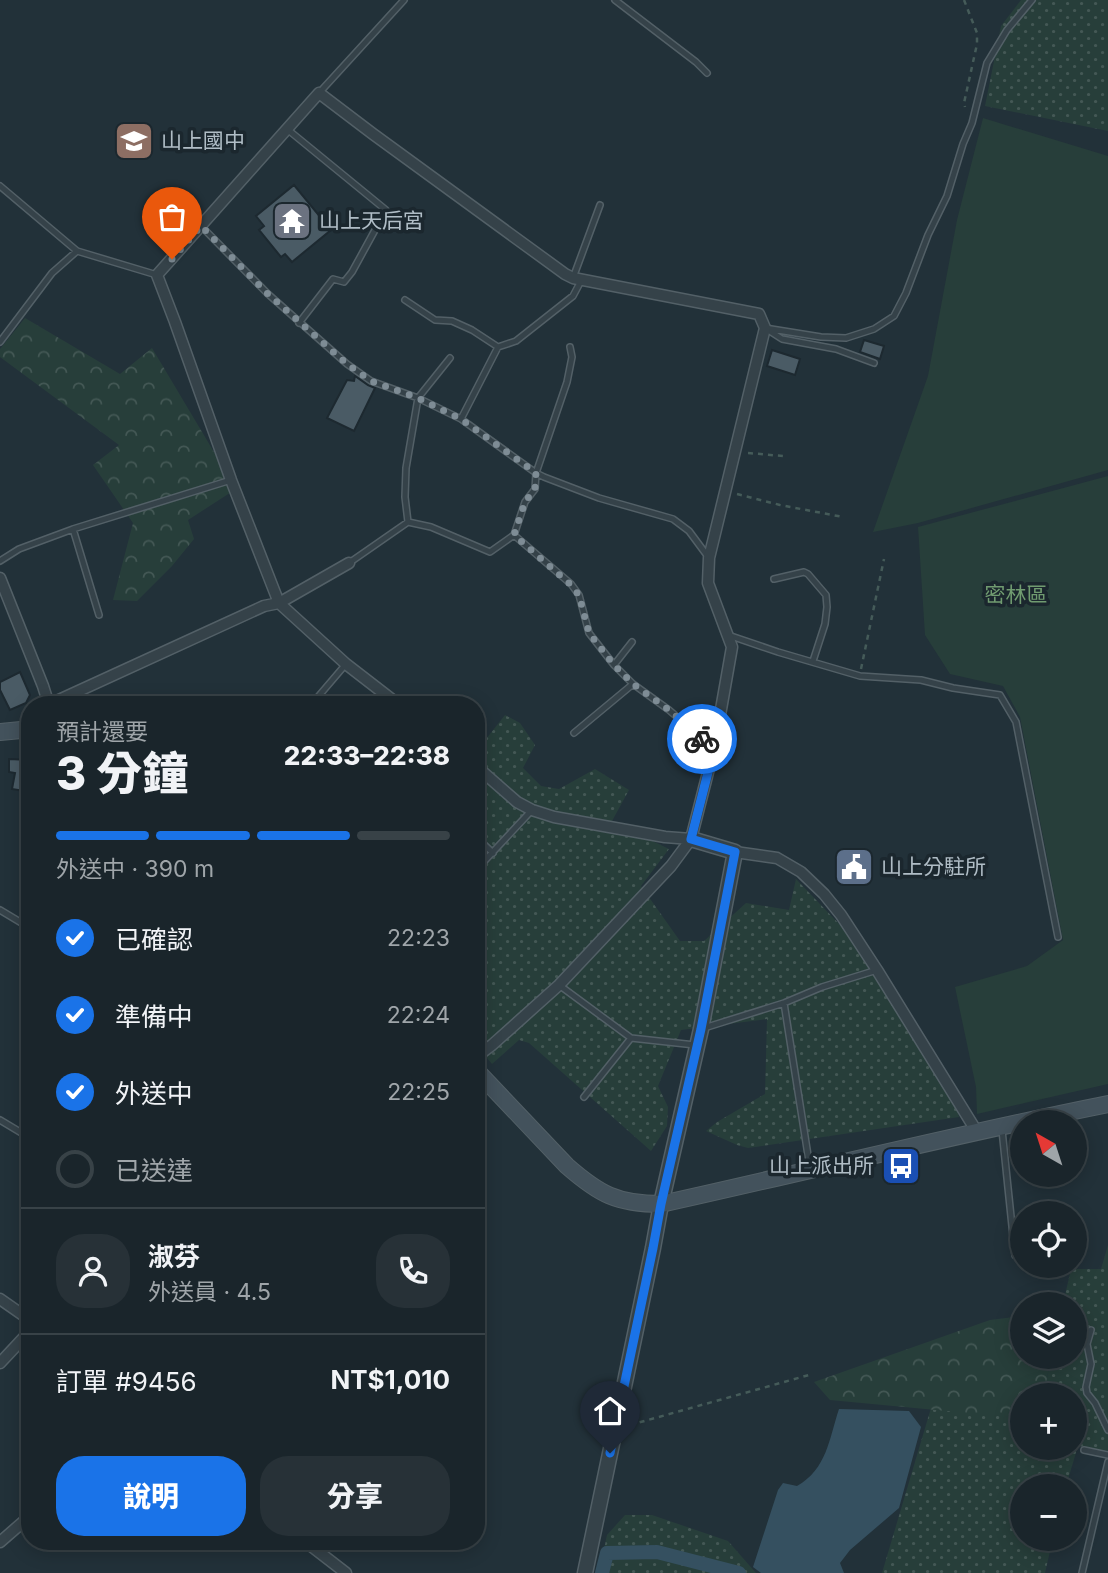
<!DOCTYPE html>
<html lang="zh-TW">
<meta charset="utf-8">
<style>
body{margin:0;font-family:Inter,"Noto Sans TC",sans-serif;background:#273137;color:#f1f3f6;height:100vh;display:flex;flex-direction:column;font-size:26px;white-space:nowrap}
*{box-sizing:border-box;margin:0}
p{font-size:23px;color:#9fa5a9}
.icon{flex:none;width:38px;height:38px;fill:none;stroke:currentColor;stroke-width:2;stroke-linecap:round;stroke-linejoin:round}
.map{position:relative;flex:1;overflow:hidden}
.panel{position:absolute;left:21px;top:696px;width:464px;height:854px;display:flex;flex-direction:column;background:#1a252b;border-radius:28px;box-shadow:0 4px 18px #0003,0 0 0 2px #384247}
.panel>*{flex:none}
.needle{width:46px;rotate:321deg}
.buttons{position:absolute;left:1010px;top:1110px;display:grid;gap:14px}
.buttons a{display:grid;place-items:center;width:77px;height:77px;border-radius:50%;background:#1a252b;box-shadow:0 4px 18px #0003,0 0 0 2px #384247;font-size:35px}
.pin{position:absolute;display:grid;place-items:center;width:60px;height:60px;color:#fff;margin:-72px -30px;border-radius:50% 50% 50% 0;rotate:-45deg;box-shadow:0 0 7px #0007}
.pin .icon{rotate:45deg}
.courier{position:absolute;display:grid;place-items:center;width:70px;height:70px;margin:-35px;border:5px solid #1a73e8;border-radius:50%;background:#fff;color:#222;box-shadow:0 2px 9px #0007}
.overview em{font-style:normal;font-weight:800}
.overview div{display:flex;flex-direction:column-reverse}
.overview{display:flex;align-items:center;justify-content:space-between;height:119px;padding:0 35px}
h1{font-size:46px;font-weight:800;line-height:52px}
.bar{display:grid;grid-template-columns:repeat(4,1fr);gap:10px 7px;align-content:center;height:84px;padding:0 35px}
.bar i{height:9px;border-radius:5px;background:#384247}
.bar .current{background:#1a73e8}
.bar p{grid-column:span 4}
.line{display:flex;align-items:center;gap:18px;padding:0 35px;border-top:2px solid #384247}
.line div{flex:1}
.round{display:grid;place-items:center;flex:none;width:74px;height:74px;border-radius:28px;background:#273137}
ol{padding:0 35px;list-style:none}
li{display:flex;align-items:center;gap:21px;height:77px}
li p{margin-inline-start:auto}
li .icon{padding:7px;border-radius:50%;background:#1a73e8;color:#fff;stroke-width:4}
li:last-child{color:#9fa5a9}
li i{width:38px;height:38px;border:4px solid #384247;border-radius:50%}
.cta{display:flex;gap:14px;margin-top:auto;padding:14px 35px}
.cta a{flex:1;height:80px;border-radius:28px;background:#1a73e8;color:#fff;font-size:28px;font-weight:800;line-height:80px;text-align:center}
.cta a+a{background:#273137;color:#f1f3f6}
.map>svg:first-child{display:block}
.grass{fill:url(#grass-dots)}
.forest{fill:url(#forest-crowns)}
.park{fill:#273e3a}
.water{fill:#355060}
.lines{fill:none;stroke-linecap:round;stroke-linejoin:round}
.canal{stroke:#355060;stroke-width:14}
.building{fill:#4a5b65;stroke:#1d2930;stroke-width:2}
.service-casing{stroke:#536067;stroke-width:8}
.minor-casing{stroke:#536067;stroke-width:13}
.tertiary-casing{stroke:#536067;stroke-width:17}
.secondary-casing{stroke:#536067;stroke-width:18}
.path{stroke:#455b59;stroke-width:2.5;stroke-dasharray:5 5;stroke-linecap:butt}
.service{stroke:#354249;stroke-width:5}
.minor{stroke:#354249;stroke-width:10}
.tertiary{stroke:#354249;stroke-width:14}
.secondary{stroke:#43525c;stroke-width:16}
.done{stroke:#7e8c95;stroke-width:7;stroke-dasharray:0 12.6}
.route{stroke:#1a73e8;stroke-width:9}
.labels{text-anchor:middle;stroke-width:7;stroke-linejoin:round;paint-order:stroke}
.poi-label{font-size:21px;fill:#b0bdc6;stroke:#1b272e;text-anchor:start}
.park-label{font-size:21px;fill:#709b70;stroke:#1b272e}
</style>
<div class="map">
<svg width="1108" height="1573" viewBox="0 0 1108 1573">
<defs>
<pattern id="grass-dots" width="8" height="8" patternUnits="userSpaceOnUse" patternTransform="scale(1.75)"><rect width="8" height="8" fill="#273e3a"/><path d="M2 2h.1M6 6h.1" fill="none" stroke="#445855" stroke-width="1.8" stroke-linecap="round"/></pattern>
<pattern id="forest-crowns" width="20" height="18" patternUnits="userSpaceOnUse" patternTransform="scale(1.75)"><rect width="20" height="18" fill="#273e3a"/><path d="M2 6a3 3 0 1 1 6 0M12 15a3 3 0 1 1 6 0" fill="none" stroke="#445855"/></pattern>
</defs>
<rect width="100%" height="100%" fill="#223139"/>
<path class="grass" d="M1021,0H1108V131L985,106L1001,26Z
M505,715L520,723L535,745L523,768L541,786L559,789L595,769L629,790L612,821L669,849L641,886L680,941H704L746,903L789,910L796,879L842,927L953,1097L959,1117L748,1148L737,1145L706,1131L717,1122L765,1094L767,1019L681,1030L658,1086L668,1107L667,1126L651,1151L529,1043L519,1040L492,1064L476,1045V741L482,744Z
M1108,1245V1451L1078,1446L1066,1486H1022V1538H1053L1045,1573H882L931,1408L1022,1418V1447H1074V1395H1044L1051,1356H1074V1304H1063L1071,1269H1101Z
M625,1515H652L728,1541L756,1573H599L607,1535Z"/>
<path class="forest" d="M25,318L120,374L152,348L236,489L188,520L194,539L172,566L137,601L113,600L133,523L93,465L119,445L0,357V349Z
M1022,1316V1356H1051L1044,1395H1022V1418L830,1400L814,1382L990,1320Z"/>
<path class="park" d="M983,118L1108,156V470L918,523L873,532L928,376L957,220Z
M1108,476V1084L977,1114L976,1087L955,987L1027,966L1063,940L1020,717L1003,686L950,674L925,635L918,527Z"/>
<path class="water" d="M839,1409L909,1411L921,1427L899,1508L850,1550L840,1563L844,1573H761L753,1567L778,1490L783,1483L797,1486C827,1469 829,1439 839,1409Z"/>
<g class="lines">
<path class="canal" d="M602,1573L607,1553L657,1552L739,1573"/>
</g>
<path class="building" d="M294,185L331,230L292,262L285,254L281,257L259,230L264,226L256,216Z
M864,340L884,346L880,359L860,352Z
M772,350L800,359L795,375L767,366Z
M355,376L368,385L375,388L354,431L327,418L347,380L354,381Z
M20,672L30,695L26,703L10,710L0,690V682Z
M9,759L30,760V792L12,789L15,773L9,772Z"/>
<g class="lines">
<g class="service-casing">
<path id="service" d="M615,0L696,62L707,73
M319,93L404,0
M287,129L386,210L352,272L344,282L333,279L299,323
M0,186L77,251
M201,226L268,294L347,364L371,381L418,398L461,419L536,473L544,477L599,498L673,519L689,531L709,558
M573,278L600,205
M405,300L435,320L452,321L472,330L498,347L516,341L573,296L582,279
M765,328L821,337L846,338L874,329L894,316L906,293L928,235L947,196L963,144L972,123L987,63L1007,30L1032,0
M768,330L782,339L836,349L874,363
M0,342L52,273L77,251L157,275
M461,419L498,347
M408,522L405,497L406,468L418,398L450,358
M73,529L99,615
M514,535L571,584L579,595L589,633L614,665L633,684L669,710L714,749
M0,561L19,549L73,529L231,480
M349,563L408,522L431,527L490,552L514,535L525,502L535,489L536,473L567,382L572,357L570,347
M774,579L804,572L808,574L826,595L827,607L825,624L813,661
M728,635L778,652L860,676L921,680L953,688L1000,695L1016,722L1058,937
M614,665L632,642
M311,705L346,664
M574,733L633,684
M476,837L493,853
M476,870L532,810
M0,910L30,928
M559,985L631,1038L695,1045
M784,1003L810,1168
M704,1028L784,1003L822,987L877,970
M584,1097L631,1038
M0,1120L30,1138
M1002,1130L1015,1255
M1091,1330L1087,1344L1091,1364L1086,1387L1087,1393L1095,1403L1108,1430
M1084,1450L1108,1455
M1082,1573L1108,1462"/>
</g>
<g class="minor-casing">
<path id="minor" d="M349,563L279,603L231,480L175,322L157,275L319,93L373,134L565,274L573,278L759,314L765,328L709,558L708,583L732,647L714,749L691,839L671,866L559,985L492,1045L476,1057
M0,578L43,686L49,705
M48,705L264,606L279,603L346,664L399,705
M476,766L517,802L532,810L554,817L665,837L691,839
M735,852L777,858L801,872L824,894L841,915L877,970L977,1132
M0,1299L30,1320
M0,1363L30,1331
M0,1542L30,1516
M306,1542L346,1573"/>
</g>
<g class="tertiary-casing">
<path id="tertiary" d="M585,1573L653,1248L661,1204L701,1029L735,852L691,839"/>
</g>
<g class="secondary-casing">
<path id="secondary" d="M0,732L21,730L30,732
M476,1070L567,1166C599,1194 617,1204 661,1204C810,1171 958,1134 1108,1104"/>
</g>
<path class="path" d="M964,0L977,33V44L964,103L965,107
M748,453L783,456
M737,494L780,505L843,517
M861,669L884,559
M630,1425L809,1375"/>
<use href="#service" class="service"/>
<use href="#minor" class="minor"/>
<use href="#tertiary" class="tertiary"/>
<use href="#secondary" class="secondary"/>
</g>
<g class="lines">
<path class="done" d="M172,259L201,226L268,294L347,364L371,381L418,398L461,419L536,473L535,489L525,502L514,535L570,584L579,595L589,633L614,665L633,684L669,710L702,739"/>
<path class="route" d="M610,1453L653,1248L661,1204L701,1029L735,852L691,839L714,749L702,739"/>
</g>
<defs>
<g id="school-square" transform="scale(2.0125)"><rect x="-9" y="-9" width="18" height="18" rx="4" fill="#8d6e63" stroke="#1b272e"/><path d="M0-5L7-2L0 1L-7-2ZM-4 1L0 2.5L4 1V4Q0 6-4 4Z" fill="#fff"/></g>
<g id="temple-square" transform="scale(2.0125)"><rect x="-9" y="-9" width="18" height="18" rx="4" fill="#6b7280" stroke="#1b272e"/><path d="M0-6L5-2H3V0L6.5 2.5H4V6H1.5V3h-3V6H-4V2.5H-6.5L-3 0V-2H-5Z" fill="#fff"/></g>
<g id="civic-square" transform="scale(2.0125)"><rect x="-9" y="-9" width="18" height="18" rx="4" fill="#5c6f8a" stroke="#1b272e"/><path d="M-.6-6.5H3V-4.5H.6V-3L4-1V1h2V6H-6V1h2V-1L-.6-3ZM-1.2 2.5V6h2.4V2.5Z" fill="#fff"/></g>
<g id="bus-square" transform="scale(2.0125)"><rect x="-9" y="-9" width="18" height="18" rx="4" fill="#1a4fb4" stroke="#1b272e"/><path d="M-5-6H5V4H4V6H2V4H-2V6H-4V4H-5ZM-3.5-4V0h7V-4ZM-3.5 1.2v1.5H-2V1.2ZM2 1.2v1.5H3.5V1.2Z" fill="#fff"/></g>
</defs>
<g fill-rule="evenodd">
<use href="#school-square" x="134" y="141"/>
<use href="#temple-square" x="292" y="221"/>
<use href="#civic-square" x="854" y="867"/>
<use href="#bus-square" x="901" y="1166"/>
</g>
<g class="labels">
<g class="poi-label">
<text x="161" y="148">山上國中</text>
<text x="319" y="228">山上天后宮</text>
<text x="881" y="874">山上分駐所</text>
<text x="874" y="1173" text-anchor="end">山上派出所</text>
</g>
<g class="park-label">
<text x="1016" y="602">密林區</text>
</g>
</g>
</svg>
<div class="buttons">
<a><svg class="needle" viewBox="-14 -14 28 28"><path d="M0-13l5 13h-10z" fill="#e53935"/><path d="M0 13l5-13h-10z" fill="#9fa5a9"/></svg></a>
<a><svg class="icon" aria-label="locate" viewBox="0 0 24 24"><circle cx="12" cy="12" r="6"/><path d="M12 2v4M12 18v4M2 12h4M18 12h4"/></svg></a>
<a><svg class="icon" aria-label="layers" viewBox="0 0 24 24"><path d="M12 4l9 5-9 5-9-5zM3 14l9 5 9-5"/></svg></a>
<a>+</a>
<a>−</a>
</div>
<div class="pin" style="left:172px;top:259px;background:#ea580c"><svg class="icon" aria-label="bag" viewBox="0 0 24 24"><path d="M5 8h14l-1 12H6zM9 8a3 3 0 0 1 6 0"/></svg></div>
<div class="pin" style="left:610px;top:1453px;background:#1f2937"><svg class="icon" aria-label="home" viewBox="0 0 24 24"><path d="M3 11l9-7 9 7M6 9v11h12V9"/></svg></div>
<div class="courier" style="left:702px;top:739px"><svg class="icon" aria-label="bike" viewBox="0 0 24 24"><circle cx="6" cy="16" r="4"/><circle cx="18" cy="16" r="4"/><path d="M6 16l4-8h5l3 8M10 8l3 8H6M13 5h3"/></svg></div>
<section class="panel">
<div class="overview"><div><h1>3 分鐘</h1><p>預計還要</p></div><em>22:33–22:38</em></div>
<div class="bar"><i class="current"></i><i class="current"></i><i class="current"></i><i></i><p>外送中 · 390 m</p></div>
<ol>
<li><svg class="icon" aria-label="check" viewBox="0 0 24 24"><path d="M5 12l5 5 9-10"/></svg>已確認<p>22:23</p></li>
<li><svg class="icon" aria-label="check" viewBox="0 0 24 24"><path d="M5 12l5 5 9-10"/></svg>準備中<p>22:24</p></li>
<li><svg class="icon" aria-label="check" viewBox="0 0 24 24"><path d="M5 12l5 5 9-10"/></svg>外送中<p>22:25</p></li>
<li><i></i>已送達</li>
</ol>
<div class="line" style="height:126px"><a class="round"><svg class="icon" aria-label="person" viewBox="0 0 24 24"><circle cx="12" cy="8" r="4"/><path d="M4 21q1-7 8-7t8 7"/></svg></a><div><b>淑芬</b><p>外送員 · 4.5</p></div><a class="round"><svg class="icon" aria-label="phone" viewBox="0 0 24 24"><path d="M5 4h4l2 5-3 2q2 4 5 5l2-3 5 2v4C11 20 4 13 5 4z"/></svg></a></div>
<div class="line" style="height:91px"><div>訂單 #9456</div><b>NT$1,010</b></div>
<div class="cta"><a>說明</a><a>分享</a></div>
</section>
</div>
